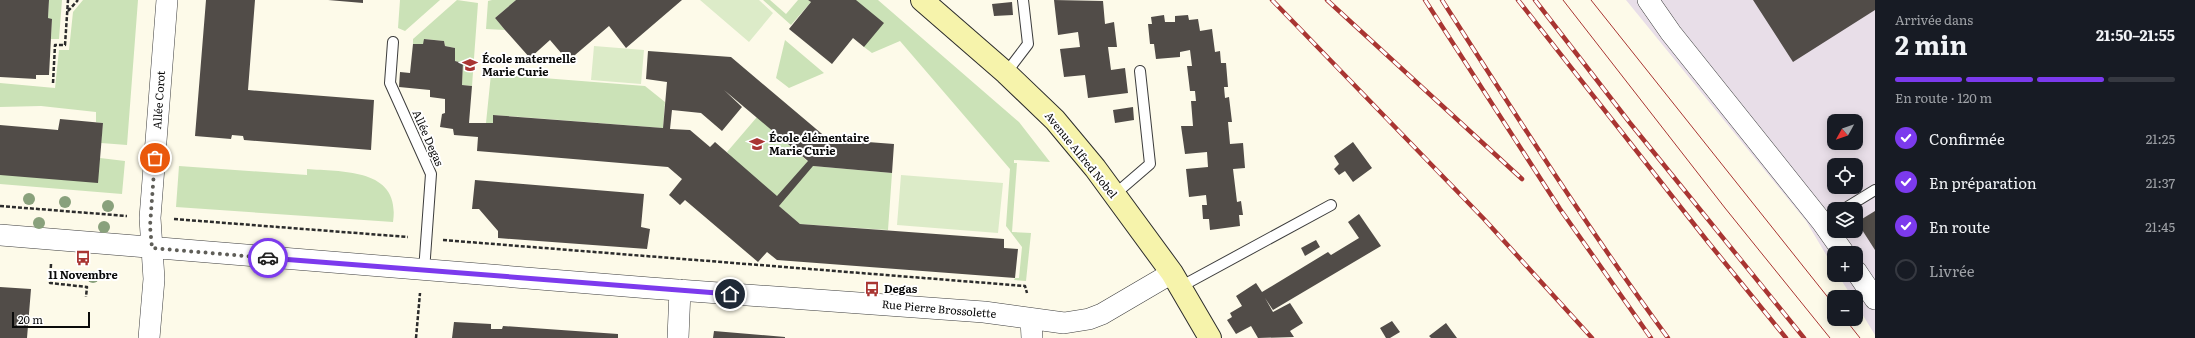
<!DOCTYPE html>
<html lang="fr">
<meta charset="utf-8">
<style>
body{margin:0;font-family:Literata,serif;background:#242831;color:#f1f3f6;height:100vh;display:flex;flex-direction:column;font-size:15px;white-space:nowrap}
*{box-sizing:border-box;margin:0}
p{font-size:13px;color:#9ea1a6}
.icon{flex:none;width:22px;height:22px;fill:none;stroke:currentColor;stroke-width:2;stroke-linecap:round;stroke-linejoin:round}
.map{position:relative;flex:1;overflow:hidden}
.sheet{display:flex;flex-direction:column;background:#171b24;width:320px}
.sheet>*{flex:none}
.needle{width:26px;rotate:230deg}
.buttons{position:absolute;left:1827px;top:114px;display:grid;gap:8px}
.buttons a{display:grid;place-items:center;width:36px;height:36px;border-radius:8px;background:#171b24;box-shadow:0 2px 10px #0003;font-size:20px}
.scale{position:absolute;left:12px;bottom:10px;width:78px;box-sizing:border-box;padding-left:4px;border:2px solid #0a0a0a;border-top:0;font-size:11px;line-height:14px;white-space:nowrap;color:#0a0a0a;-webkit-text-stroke:3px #fff;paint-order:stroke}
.pin{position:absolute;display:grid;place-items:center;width:34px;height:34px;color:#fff;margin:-17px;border:2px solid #fff;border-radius:50%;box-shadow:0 1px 4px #0007}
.courier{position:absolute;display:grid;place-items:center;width:40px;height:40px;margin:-20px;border:3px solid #7c3aed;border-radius:50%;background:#fff;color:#222;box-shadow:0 1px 5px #0007}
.headline em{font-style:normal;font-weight:700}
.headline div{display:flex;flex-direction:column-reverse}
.headline{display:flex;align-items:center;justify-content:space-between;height:68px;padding:0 20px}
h1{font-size:26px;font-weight:700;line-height:30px}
.bar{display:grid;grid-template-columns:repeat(4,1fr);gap:6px 4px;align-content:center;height:48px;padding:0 20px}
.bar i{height:5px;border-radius:3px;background:#363941}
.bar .on{background:#7c3aed}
.bar p{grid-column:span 4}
ol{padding:0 20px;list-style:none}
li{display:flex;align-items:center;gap:12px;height:44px}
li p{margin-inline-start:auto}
li .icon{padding:4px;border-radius:50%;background:#7c3aed;color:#fff;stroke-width:4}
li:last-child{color:#9ea1a6}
li i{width:22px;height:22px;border:2px solid #363941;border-radius:50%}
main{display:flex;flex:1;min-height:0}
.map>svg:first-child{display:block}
.industrial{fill:#e8dee8;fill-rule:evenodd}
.green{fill:#cbe2b7}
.pitch{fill:#dcebc8}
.building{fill:#514c48;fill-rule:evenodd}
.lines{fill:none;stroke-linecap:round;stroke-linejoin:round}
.lane-casing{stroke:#3d3d3d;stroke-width:12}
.street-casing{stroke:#3d3d3d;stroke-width:22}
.secondary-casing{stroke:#2c2c2c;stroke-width:24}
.path{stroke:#2c2c2c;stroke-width:2.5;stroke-dasharray:4 2;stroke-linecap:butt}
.lane{stroke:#fff;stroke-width:10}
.street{stroke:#fff;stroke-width:21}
.secondary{stroke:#f6f3ab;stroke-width:22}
.tram{stroke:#a93532;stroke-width:1}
.rail-casing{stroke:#a93532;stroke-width:4.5}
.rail{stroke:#fff;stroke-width:3;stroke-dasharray:9;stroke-linecap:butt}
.tree{fill:#89a17c}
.done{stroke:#5f5e58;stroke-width:4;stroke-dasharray:0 7.2}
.route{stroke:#7c3aed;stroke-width:5}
.labels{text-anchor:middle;stroke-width:4;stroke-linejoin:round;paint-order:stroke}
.poi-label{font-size:11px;font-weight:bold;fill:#0a0a0a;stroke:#fff;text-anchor:start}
.street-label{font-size:11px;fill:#0a0a0a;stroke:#fff}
</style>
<main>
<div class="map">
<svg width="1875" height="338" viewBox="0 0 1875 338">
<rect width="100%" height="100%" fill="#fdfae9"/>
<path class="industrial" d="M1626,0H1875V335L1856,304V297H1852L1838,275H1856V253H1834V268L1806,221ZM1834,121H1856V143H1834ZM1834,165H1856V187H1834ZM1834,209H1856V231H1834Z"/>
<path class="green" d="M49,0H62L59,39H51L52,20L48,18Z
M83,0H138L127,145L101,143L103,123L96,122V112L41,106L0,107V83L55,88L59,50H69L73,12Z
M400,0H440L405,31L398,28Z
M457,0L478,3L472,86L462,85L463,63L455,61V48L445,46L444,41L425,39L423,44H413V39Z
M492,0H516L495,18L505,30L486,29L488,1Z
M763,0H770L786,14L798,0H808L811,2L791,25Z
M856,0H878L1019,122L1050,162L1014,160V163H1017L1012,232L1031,233L1026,281L1014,280L1015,278H1019L1022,247L1006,226L1010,169L900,41L872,53L864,47Z
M785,40L824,73L789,88L776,78Z
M491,74L645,86L665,102L663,128L494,115L493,123H486Z
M757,117L813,166L892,173L888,230L800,224L773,201L727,152Z
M100,158L125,161L122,194L0,184V175Z
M179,166L307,175V169C343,172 401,168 393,222L176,207Z"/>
<path class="pitch" d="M700,0H759L773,13L749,42Z
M594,46L644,50L641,84L591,80Z
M901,175L1003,183L998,233L897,225Z"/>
<path class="building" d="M0,0H49L48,18L52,19L49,75H36V79L0,77Z
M206,0H255L248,90L374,100L371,150L244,140L243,136L232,135L231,139L195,136Z
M328,0H363V3Z
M516,0H682L626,48L609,26L568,61L550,40L530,58L505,30L495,18Z
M808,0H856L884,23L864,47L853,38L832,64L789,29L811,2Z
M1054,0L1103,1L1105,24L1114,22L1117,47H1108L1111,70L1125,68L1128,93L1088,98L1085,75L1064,77L1060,49L1080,47L1078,32L1058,35Z
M1753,0H1875V10L1793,62Z
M1012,2L1013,15L994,16L992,4Z
M1164,15L1165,22H1175V16L1188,15L1189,20L1198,19L1200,31L1212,29L1215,52L1220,51L1221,63H1226L1228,87H1224L1225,98L1229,97L1232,122H1228L1230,144L1243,143L1245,168L1233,169L1237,202L1241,201L1243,215H1239L1240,226L1210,230L1209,219H1203L1202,205H1207L1206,195L1189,197L1186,169L1208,167L1207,152L1185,154L1181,126H1193L1191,101H1196L1195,91H1190L1187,66H1192L1190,50L1180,52V57L1156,59L1154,44H1150L1148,24H1152L1151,17Z
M424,39L444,41L445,46L455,48V61L463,63L462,85L472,86L469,123H493V115L663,128L667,82L646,79L648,51L731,57L828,139L894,144L892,173L813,166L779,206L800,224L1004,239V248L1018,249L1015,278L777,260L767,252L758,262L685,200L680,205L669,195L682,179L668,167L477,151L478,137L454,135L453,129L440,127L442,114L445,113V99L430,97V90L399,87L400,72L410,73L413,44H423ZM724,90L808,161L777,196L715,142L710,147L690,130L670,129L672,110L701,113L722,131L742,107Z
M1133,107L1134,120L1115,123L1113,110Z
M60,119L103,123L98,183L0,175V125L58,130Z
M1353,142L1372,168L1353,182L1345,171L1339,175L1334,169L1339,164L1334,156Z
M475,180L644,194L641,227L650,229L647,249L498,238V231L479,209H472Z
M1875,211V250L1857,222Z
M1359,214L1381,246L1273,310L1265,298L1273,312L1290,303L1303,323L1290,331L1294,337L1258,338L1251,326L1236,334L1227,320L1232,317L1230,313L1242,306L1236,296L1256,283L1262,292L1328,252L1331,255L1359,238L1348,222Z
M1316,240L1320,247L1305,256L1301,248Z
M0,287L31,289L27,338H0Z
M1392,321L1400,332L1390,338H1386L1380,328Z
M454,322L491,324V329H502L503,326L618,334V338H452Z
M1446,323L1457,338H1431L1429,336Z
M714,331L785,337V338H713Z"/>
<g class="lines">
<g class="lane-casing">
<path id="lane" d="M393,42L390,83L431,174L424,271
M1006,73L1028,44L1023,0
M1114,195L1150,164L1140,71
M1844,209L1875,190
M1822,222L1834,215
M1180,287L1331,205"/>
</g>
<g class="street-casing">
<path id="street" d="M1648,0L1671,33L1822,222L1844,253
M0,235L650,288L984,312L1064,323L1089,319L1102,314L1172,273
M1856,271L1875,299
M1031,319L1032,338
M149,338L154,279L150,218L167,0
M678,338L680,290"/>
</g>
<g class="secondary-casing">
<path id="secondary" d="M922,0L1006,73L1055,120L1095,168L1172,273L1210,338"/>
</g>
<path class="path" d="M68,11L78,0
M53,83L55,45H65L68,0
M0,206L127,216
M174,219L408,237
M443,240L1025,286L1027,293
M51,264L50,283L87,287L86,297
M416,338L420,293"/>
<use href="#lane" class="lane"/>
<use href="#street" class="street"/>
<use href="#secondary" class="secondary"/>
<path class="tram" d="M1563,0L1725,208L1830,338
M1591,0L1834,305
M1845,319L1860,338"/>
<g class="rail-casing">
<path id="rail" d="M1272,0L1484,219L1592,338
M1327,0L1522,179
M1425,0L1560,209L1651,338
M1442,0C1515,114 1588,229 1668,338
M1518,0L1708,242L1786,338
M1535,0L1630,123L1804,338"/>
</g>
<use href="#rail" class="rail"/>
</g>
<g class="tree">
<circle cx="29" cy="199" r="6"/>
<circle cx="65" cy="202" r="6"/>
<circle cx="108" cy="206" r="6"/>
<circle cx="39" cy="223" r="6"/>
<circle cx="104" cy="227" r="6"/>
<circle cx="66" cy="275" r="6"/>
<circle cx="93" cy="277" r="6"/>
</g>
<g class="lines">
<path class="done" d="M155,158L150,226L152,248L268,258"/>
<path class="route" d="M268,258L730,294"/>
</g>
<defs>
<g id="school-bare" transform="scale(1.2)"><path d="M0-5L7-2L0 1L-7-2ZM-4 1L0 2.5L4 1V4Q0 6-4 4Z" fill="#a93532" stroke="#fff" stroke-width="2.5" paint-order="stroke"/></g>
<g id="bus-bare" transform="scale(1.2)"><path d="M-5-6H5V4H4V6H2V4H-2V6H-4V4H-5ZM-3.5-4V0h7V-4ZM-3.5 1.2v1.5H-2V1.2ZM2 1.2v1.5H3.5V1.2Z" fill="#a93532" stroke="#fff" stroke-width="2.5" paint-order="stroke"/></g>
</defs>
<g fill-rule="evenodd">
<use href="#school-bare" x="470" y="65"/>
<use href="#school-bare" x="757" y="144"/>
<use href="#bus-bare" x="83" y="258"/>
<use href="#bus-bare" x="872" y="289"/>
</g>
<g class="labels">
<g class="poi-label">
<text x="482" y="63">École maternelle<tspan x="482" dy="13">Marie Curie</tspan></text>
<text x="769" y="142">École élémentaire<tspan x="769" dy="13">Marie Curie</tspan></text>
<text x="83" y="279" text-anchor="middle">11 Novembre</text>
<text x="884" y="293">Degas</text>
</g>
<g class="street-label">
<text transform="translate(159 100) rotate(-86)" y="4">Allée Corot</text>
<text transform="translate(428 138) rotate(66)" y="4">Allée Degas</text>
<text transform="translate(1081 155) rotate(51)" y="4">Avenue Alfred Nobel</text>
<text transform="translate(939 309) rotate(5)" y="4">Rue Pierre Brossolette</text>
</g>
</g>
</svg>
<div class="buttons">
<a><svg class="needle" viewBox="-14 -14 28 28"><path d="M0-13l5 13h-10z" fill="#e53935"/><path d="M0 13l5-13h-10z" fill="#9ea1a6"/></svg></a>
<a><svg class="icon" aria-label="locate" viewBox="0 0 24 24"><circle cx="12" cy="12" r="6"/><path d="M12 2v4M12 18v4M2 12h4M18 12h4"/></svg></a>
<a><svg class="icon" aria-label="layers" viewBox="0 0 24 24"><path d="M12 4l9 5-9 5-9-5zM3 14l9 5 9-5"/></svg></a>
<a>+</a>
<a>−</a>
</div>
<div class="scale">20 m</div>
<div class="pin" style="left:155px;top:158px;background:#ea580c"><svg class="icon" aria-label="bag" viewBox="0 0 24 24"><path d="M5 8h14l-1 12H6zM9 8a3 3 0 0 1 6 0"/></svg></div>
<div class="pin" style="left:730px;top:294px;background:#1f2937"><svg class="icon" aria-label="home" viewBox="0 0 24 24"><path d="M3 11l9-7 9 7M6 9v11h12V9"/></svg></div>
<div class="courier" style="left:268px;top:258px"><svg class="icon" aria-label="car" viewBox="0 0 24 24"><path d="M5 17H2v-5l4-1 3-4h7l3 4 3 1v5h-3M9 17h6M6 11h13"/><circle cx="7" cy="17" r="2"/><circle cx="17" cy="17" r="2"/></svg></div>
</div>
<section class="sheet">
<div class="headline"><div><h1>2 min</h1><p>Arrivée dans</p></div><em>21:50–21:55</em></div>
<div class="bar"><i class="on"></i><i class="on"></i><i class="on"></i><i></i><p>En route · 120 m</p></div>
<ol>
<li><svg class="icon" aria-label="check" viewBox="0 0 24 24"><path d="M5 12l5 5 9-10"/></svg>Confirmée<p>21:25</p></li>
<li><svg class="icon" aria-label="check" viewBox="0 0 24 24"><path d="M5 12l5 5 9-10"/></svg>En préparation<p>21:37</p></li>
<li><svg class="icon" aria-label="check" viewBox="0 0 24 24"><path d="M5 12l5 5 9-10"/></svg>En route<p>21:45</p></li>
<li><i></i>Livrée</li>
</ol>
</section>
</main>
